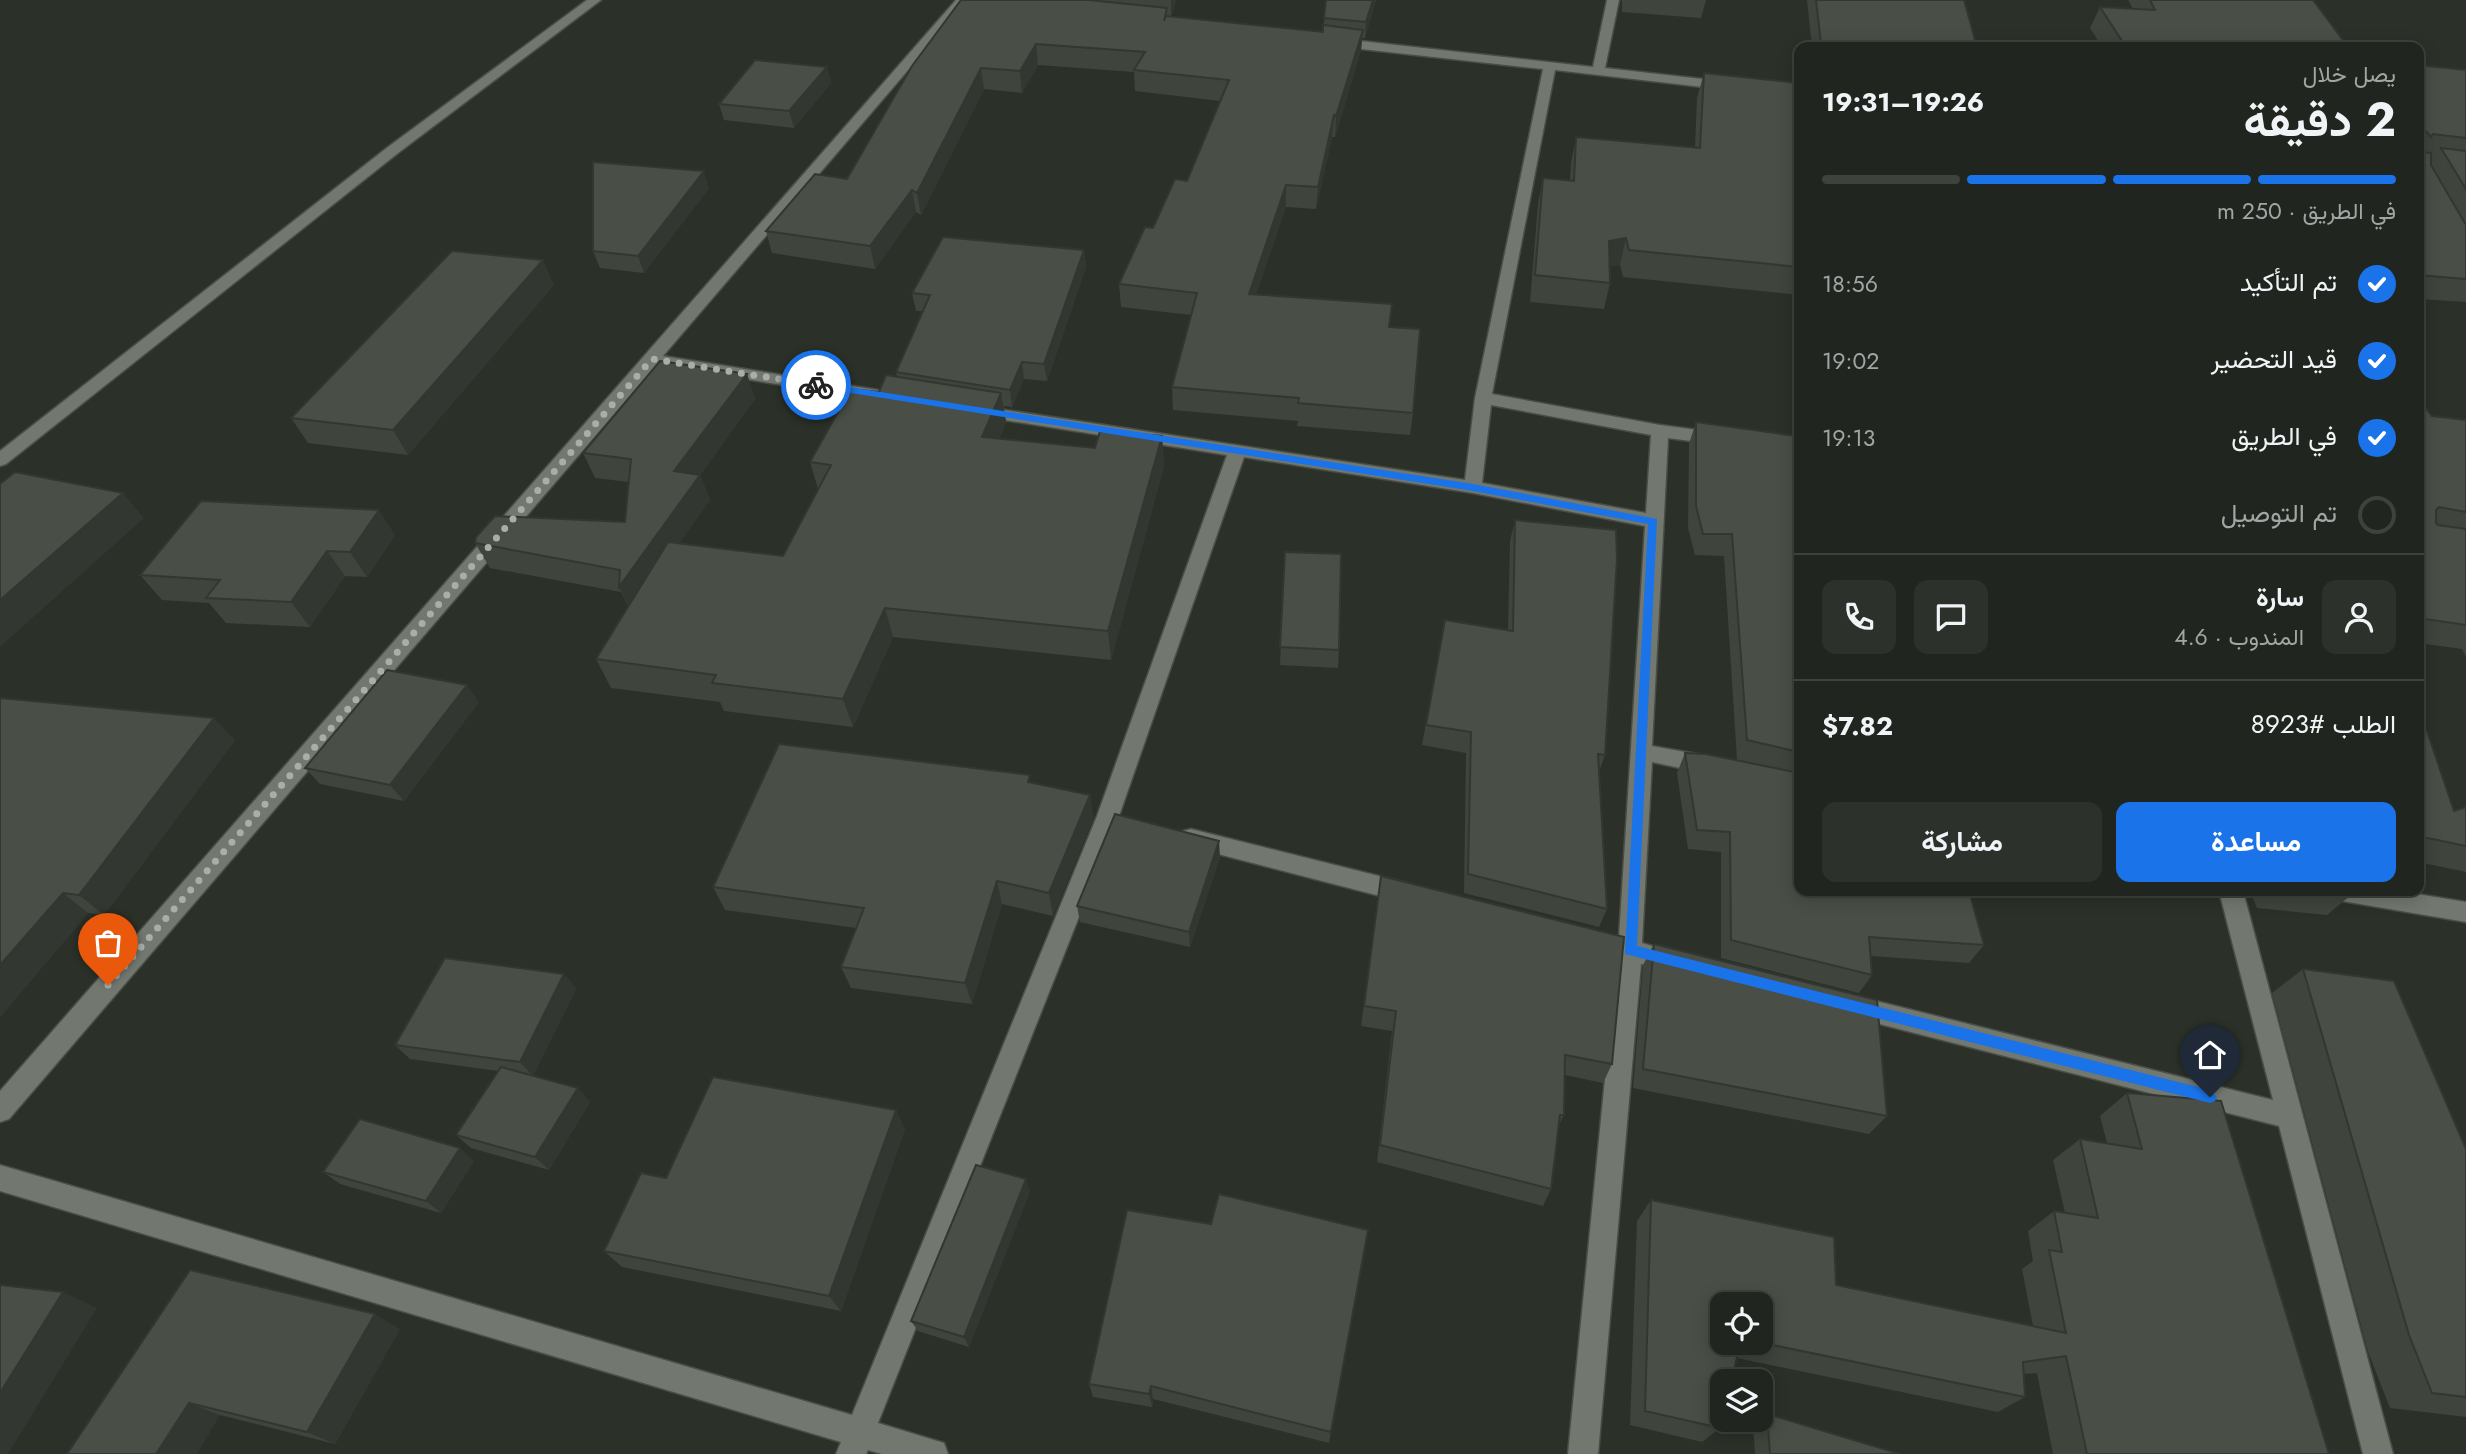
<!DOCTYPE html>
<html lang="ar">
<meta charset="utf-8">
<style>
body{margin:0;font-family:Jost,Vazirmatn,sans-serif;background:#2d312c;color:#f1f3f6;direction:rtl;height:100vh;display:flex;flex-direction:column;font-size:26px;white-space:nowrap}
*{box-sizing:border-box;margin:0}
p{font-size:23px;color:#a2a5a4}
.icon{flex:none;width:38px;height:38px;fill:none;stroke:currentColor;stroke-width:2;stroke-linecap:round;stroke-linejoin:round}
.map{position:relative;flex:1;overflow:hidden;direction:ltr}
.panel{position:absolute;left:1794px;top:42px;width:630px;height:854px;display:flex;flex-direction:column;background:#20251f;border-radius:14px;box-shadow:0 4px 18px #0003,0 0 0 2px #3d423d;direction:rtl}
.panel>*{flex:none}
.controls{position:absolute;left:1710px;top:1292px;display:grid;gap:14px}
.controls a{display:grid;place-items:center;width:63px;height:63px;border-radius:14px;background:#20251f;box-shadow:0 4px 18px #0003,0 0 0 2px #3d423d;font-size:35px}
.pin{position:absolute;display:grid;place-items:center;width:60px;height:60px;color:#fff;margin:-72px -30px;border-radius:50% 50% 50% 0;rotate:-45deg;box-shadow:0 0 7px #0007}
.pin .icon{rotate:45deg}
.courier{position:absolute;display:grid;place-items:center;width:70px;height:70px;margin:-35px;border:5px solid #1a73e8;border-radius:50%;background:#fff;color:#222;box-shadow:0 2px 9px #0007}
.head em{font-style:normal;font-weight:700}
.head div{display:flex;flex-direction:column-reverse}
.head{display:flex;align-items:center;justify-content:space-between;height:119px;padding:0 28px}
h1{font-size:46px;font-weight:700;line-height:52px}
.bar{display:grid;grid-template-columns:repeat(4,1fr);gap:10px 7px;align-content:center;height:84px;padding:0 28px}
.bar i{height:9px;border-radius:5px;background:#3d423d}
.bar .on{background:#1a73e8}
.bar p{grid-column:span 4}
.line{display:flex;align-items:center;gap:18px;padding:0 28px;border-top:2px solid #3d423d}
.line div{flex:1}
.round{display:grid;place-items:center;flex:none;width:74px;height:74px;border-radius:14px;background:#2d312c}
ol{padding:0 28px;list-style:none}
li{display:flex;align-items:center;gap:21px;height:77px}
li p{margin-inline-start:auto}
li .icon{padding:7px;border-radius:50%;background:#1a73e8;color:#fff;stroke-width:4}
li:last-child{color:#a2a5a4}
li i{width:38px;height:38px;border:4px solid #3d423d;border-radius:50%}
.action{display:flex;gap:14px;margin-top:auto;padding:14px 28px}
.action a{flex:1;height:80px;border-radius:14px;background:#1a73e8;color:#fff;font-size:28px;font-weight:700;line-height:80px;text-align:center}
.action a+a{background:#2d312c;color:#f1f3f6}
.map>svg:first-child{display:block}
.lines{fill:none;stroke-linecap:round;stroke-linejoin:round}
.minor-casing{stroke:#494d46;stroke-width:3}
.minor{fill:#72786f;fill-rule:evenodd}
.wall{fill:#3f443c;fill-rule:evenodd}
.shaded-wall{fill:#333731}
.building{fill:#494f46;stroke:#333731;stroke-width:2}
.route{fill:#1a73e8}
.done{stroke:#aaaea8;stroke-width:7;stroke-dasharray:0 12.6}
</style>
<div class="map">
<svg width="2466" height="1454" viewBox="0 0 2466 1454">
<rect width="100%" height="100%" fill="#2b3129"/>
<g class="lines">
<g class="minor-casing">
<path id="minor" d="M587,0H601L398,153L6,464L0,466V451L388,147Z
M956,0H968L663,356L878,390L886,395L884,399L878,400L656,365L9,1119L0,1122V1091Z
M1607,0H1619L1605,68L1729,82L1735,86L1729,90L1555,70L1492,394L1660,425L1721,433L1730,439L1721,445L1668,438L1652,746L1708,756L1716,759L1719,765L1716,771L1708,774L1652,762L1642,943L1683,955L1687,962L1683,969L1675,973L1641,964L1598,1454H1568L1617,957L1590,949L1586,942L1590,935L1598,932L1619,937L1645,526L1473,493L1244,457L1119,816L878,1423L944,1443L948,1454H882L868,1450L866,1454H836L841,1442L0,1191V1165L852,1415L1097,816L1227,455L979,416L970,411L979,406L1465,480L1475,398L1543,69L1334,46L1328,42L1334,38L1593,67ZM1491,405L1651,435L1646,513L1482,483Z
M1191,829L1407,883L1415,886L1419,893L1415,900L1407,903L1191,847L1183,845L1180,838L1183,831Z
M2219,891H2243L2393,1454H2363L2279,1126L1852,1017L1843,1014L1840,1006L1843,998L1852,995L2273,1100Z
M2330,891H2399L2466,902V922L2342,901L2334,898Z"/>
</g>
<use href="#minor" class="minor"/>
</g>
<path class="wall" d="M961,0H1176L1171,17L1323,32L1326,0H1376L1365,38H1362L1361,50L1335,137H1332L1316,209L1286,207L1256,294L1389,327L1413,413L1410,435L1297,426L1298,421L1173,410L1172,387L1191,315L1121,307L1119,284L1153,228L1187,181L1220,101L1135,91L1134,72L1038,65L1022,93L984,89L921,215L916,212L875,269L772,253L766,231L847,179Z
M1622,0H1706L1701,18L1622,12Z
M1807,0H1964L1977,47H1812Z
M2128,0H2313L2348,47H2102L2090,28L2100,7L2133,9Z
M2418,65L2466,70V302L2418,299Z
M827,67L831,83L794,128L724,120L719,104Z
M1704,73L1799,83V295L1623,277L1620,265L1610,266V283L1604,309L1530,302L1538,204L1543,178L1570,180L1571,163L1576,137L1695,147L1697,98Z
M709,188L644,273L600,268L593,251Z
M1084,250L1086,267L1047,381L1024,379L1012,407L1004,406L1006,422L999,439L1095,448L1162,436L1164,466L1111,660L893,637L853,727L724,711L720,702L611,688L596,659L628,606L621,592L490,568L475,543L625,522L629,482L595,478L583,453L747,374L755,399L700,475L710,500L679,543L783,556L818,489L810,462L879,392L897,377L896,372L923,311H916L912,293Z
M554,285L408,455L308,443L291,418Z
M2418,398L2432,416L2466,420V657L2462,649L2418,643Z
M1696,422L1799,495V891L1984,945L1969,963L1871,956L1872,975L1859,993L1721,958V852L1688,849L1677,773L1685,753L1737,760L1724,556L1695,555L1688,528L1689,444Z
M1515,520L1605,755L1599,772L1607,909L1599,927L1464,893L1466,753L1422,745L1445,620L1508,630L1510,541Z
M395,535L367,577L345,576L310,627L226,623L209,603L162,600L140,575Z
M1285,552L1339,650L1338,668L1280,665Z
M0,698L235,740L104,915L88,913L0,1017Z
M479,702L404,801L320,784L305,768Z
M2418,729L2454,811L2466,807V872L2418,862Z
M1031,783L1090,795L1093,819L1053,916L1002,904L972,1004L851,988L841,967L856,928L725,910L713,887Z
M1220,857L1190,947L1080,922L1077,906Z
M1381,876L1612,1064L1603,1083L1565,1075L1564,1115L1558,1127L1551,1189L1543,1206L1377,1162L1392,1031L1361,1026Z
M2250,891H2349L2351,895L2327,915L2257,908Z
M1654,944L1887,1116L1869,1134L1633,1088L1643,965Z
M2303,969L2466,1149V1417L2390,1408L2368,1352L2272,993Z
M564,974L576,989L533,1076L578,1088L590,1102L549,1170L471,1148L456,1135L498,1071L410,1059L395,1045Z
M2127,1093L2329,1454H2053L2037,1373L2024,1374L2025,1397L1998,1412L1737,1358L1720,1428L1702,1442L1630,1425L1637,1221L1651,1200L1836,1285L2033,1326L2022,1269L2033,1261L2028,1231L2054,1211L2065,1213L2053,1160L2080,1139L2107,1143L2100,1116ZM1722,1304L1760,1342H1722Z
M905,1129L841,1311L622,1267L604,1251L666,1178Z
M474,1161L441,1213L340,1184L323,1172Z
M1030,1191L969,1347L918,1331L911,1321Z
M1127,1210L1331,1432L1329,1443L1153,1399L1152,1407L1093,1397L1089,1384Z
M190,1270L400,1329L335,1444L220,1415L67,1454Z
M1767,1414L1900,1454H1755L1753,1426Z"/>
<path class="shaded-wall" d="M1171,0H1176L1171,17Z
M1373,0H1376L1365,38L1366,22Z
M1363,30L1361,50L1335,137L1336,116Z
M1036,44L1038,65L1022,93L1020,71Z
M827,67L831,83L794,128L789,111Z
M981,68L984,89L921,215L917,193Z
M1334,115L1332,137L1316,209L1318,187Z
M704,171L709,188L644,273L638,256Z
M1286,185V207L1249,316V294Z
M912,190L916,212L875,269L870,246Z
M1626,238L1620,265L1603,267L1609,241Z
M1084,250L1086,267L1047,381L1044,364Z
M543,260L554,285L408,455L393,430Z
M1022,362L1024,379L1012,407L1010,390Z
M747,374L755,399L685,496L674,471Z
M1001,393L1006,422L987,467L982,437Z
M1162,436L1164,466L1111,660L1108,631Z
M700,475L710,500L631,612L619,587Z
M123,493L144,518L0,647V600Z
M379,510L395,535L367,577L350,552Z
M327,551L345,576L310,627L291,602Z
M885,608L893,637L853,727L843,699Z
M467,685L479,702L404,801L390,785Z
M214,718L235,740L104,915L79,895Z
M1090,795L1093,819L1053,916L1049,893Z
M1219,841L1220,857L1190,947L1189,932Z
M997,881L1002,904L972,1004L965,983Z
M63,893L88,913L0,1017V965Z
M564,974L576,989L533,1076L520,1062Z
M578,1088L590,1102L549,1170L535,1157Z
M896,1110L905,1129L841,1311L829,1296Z
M460,1148L474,1161L441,1213L426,1201Z
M1026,1179L1030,1191L969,1347L964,1337Z
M63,1292L97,1308L8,1454H0V1393Z
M375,1314L400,1329L335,1444L307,1432Z
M1151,1386L1153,1399L1152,1407L1149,1394Z
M189,1403L220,1415L197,1454H156Z"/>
<path class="building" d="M961,0H1089L1167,8L1164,21L1166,16L1323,32V25L1363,30L1336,116L1334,115L1318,187L1286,185L1249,294L1392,304L1389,327L1420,329L1413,413L1298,403L1299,398L1172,387L1197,293L1119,284L1145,227L1153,228L1175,179L1187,181L1229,80L1134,70L1145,52L1036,44L1020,71L981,68L917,193L912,190L870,246L766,231L815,174L847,179L912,66Z
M1326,0H1373L1366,22L1324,18Z
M1816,0H1964L1977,47H1870L1821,43Z
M2150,0H2313L2348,47H2126L2100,7L2155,10Z
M755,60L827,67L789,111L719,104Z
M2418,65L2466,70V138L2433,134L2431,137L2418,122Z
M1704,73L1799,83V267L1629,250L1626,238L1609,241L1610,283L1535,275L1543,178L1574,181L1576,137L1700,148Z
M2441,148L2466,151V189Z
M2418,152L2431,153V165L2466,225V279L2418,275Z
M593,162L704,171L638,256L593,251Z
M943,237L1084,250L1044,364L1022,362L1010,390L896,372L930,295L912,293Z
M452,251L543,260L393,430L291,418Z
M660,361L747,374L674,471L700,475L619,587L620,570L475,543L476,537L495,516L625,522L631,459L583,453Z
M886,375L1001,393L982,437L1095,448L1100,431L1162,436L1108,631L885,608L843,699L712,683L716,675L596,659L668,542L783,556L831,465L810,462L851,389L879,392Z
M2418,398L2432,416L2466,420V512L2439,507L2436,510V523L2438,525L2466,529V625L2418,618Z
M1696,422L1796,436L1799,495V752L1747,740L1732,534H1703L1696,506Z
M15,472L123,493L0,600V484Z
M201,501L379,510L350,552L327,551L291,602L206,598L220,580L140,575Z
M1515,520L1616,530L1617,559L1605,755L1598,754L1607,909L1468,874L1471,732L1426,725L1445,620L1513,631Z
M1285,552L1341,554L1339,650L1280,647Z
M387,670L467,685L390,785L305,768Z
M0,698L214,718L79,895L63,893L0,965Z
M2418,729L2427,731L2454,811L2466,807V846L2418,836Z
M779,744L1030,775L1028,782L1090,795L1049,893L997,881L965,983L841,967L864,908L713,887Z
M1685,753L1706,754L1799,773V891H1969L1984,945L1869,937L1872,975L1731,940L1730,832L1697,830Z
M1115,814L1219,841L1189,932L1077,906Z
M1381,876L1624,937L1612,1064L1565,1055L1564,1115H1560L1551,1189L1380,1145L1396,1011L1364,1006Z
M2308,891H2349L2351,895Z
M1654,944L1877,1000L1887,1116L1643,1069Z
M445,958L564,974L520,1062L395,1045Z
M2303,969L2394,981L2466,1149V1397L2432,1393L2409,1335Z
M501,1067L578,1088L535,1157L456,1135Z
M713,1077L896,1110L829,1296L604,1251L641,1173L666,1178Z
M2127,1093L2221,1101L2329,1454H2087L2066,1356L2023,1362L2025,1397L1758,1342H1760V1304H1722V1342H1741L1731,1381H1722V1418L1720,1428L1645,1411L1651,1200L1834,1237L1836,1285L2066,1333L2049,1250L2062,1252L2054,1211L2098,1218L2080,1139L2142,1149Z
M360,1119L460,1148L426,1201L323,1172Z
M976,1165L1026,1179L964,1337L911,1321Z
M1219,1194L1368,1230L1331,1432L1151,1386L1149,1394L1089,1384L1127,1210L1211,1224Z
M190,1270L375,1314L307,1432L189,1403L156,1454H67Z
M0,1285L63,1292L0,1393Z
M1767,1414L1900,1454H1770Z"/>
<path class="route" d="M816,382L1473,484L1657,519L1637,946L2210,1090L2217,1097L2215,1101L2210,1103L1625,954L1648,524L1473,491L813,387V383Z"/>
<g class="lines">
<path class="done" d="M108,985L652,359L816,385"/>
</g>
</svg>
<div class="controls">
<a><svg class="icon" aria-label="locate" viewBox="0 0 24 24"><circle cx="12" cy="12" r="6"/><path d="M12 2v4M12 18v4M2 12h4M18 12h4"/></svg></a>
<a><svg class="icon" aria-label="layers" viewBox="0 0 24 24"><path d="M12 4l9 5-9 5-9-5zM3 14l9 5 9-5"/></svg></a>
</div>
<div class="pin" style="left:108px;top:985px;background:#ea580c"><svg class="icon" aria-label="bag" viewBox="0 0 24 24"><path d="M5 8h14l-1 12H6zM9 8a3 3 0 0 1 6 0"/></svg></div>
<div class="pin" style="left:2210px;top:1097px;background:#1f2937"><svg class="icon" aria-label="home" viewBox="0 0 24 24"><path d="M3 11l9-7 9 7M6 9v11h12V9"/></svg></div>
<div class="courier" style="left:816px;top:385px"><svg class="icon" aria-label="bike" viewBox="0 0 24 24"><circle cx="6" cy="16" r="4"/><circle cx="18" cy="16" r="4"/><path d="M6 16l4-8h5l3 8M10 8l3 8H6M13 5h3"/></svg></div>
<section class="panel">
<div class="head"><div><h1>2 دقيقة</h1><p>يصل خلال</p></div><em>19:26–19:31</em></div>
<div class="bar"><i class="on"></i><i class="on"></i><i class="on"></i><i></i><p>في الطريق · 250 m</p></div>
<ol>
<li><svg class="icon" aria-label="check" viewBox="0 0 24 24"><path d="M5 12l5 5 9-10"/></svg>تم التأكيد<p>18:56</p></li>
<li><svg class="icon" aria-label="check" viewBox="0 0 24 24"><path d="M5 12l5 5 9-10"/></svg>قيد التحضير<p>19:02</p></li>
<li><svg class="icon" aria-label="check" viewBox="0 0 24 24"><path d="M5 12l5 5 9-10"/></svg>في الطريق<p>19:13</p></li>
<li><i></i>تم التوصيل</li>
</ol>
<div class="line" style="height:126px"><a class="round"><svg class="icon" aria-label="person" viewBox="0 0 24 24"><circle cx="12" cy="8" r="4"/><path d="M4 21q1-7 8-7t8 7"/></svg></a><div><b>سارة</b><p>المندوب · 4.6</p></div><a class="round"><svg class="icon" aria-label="chat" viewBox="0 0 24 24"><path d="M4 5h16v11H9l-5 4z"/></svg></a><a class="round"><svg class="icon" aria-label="phone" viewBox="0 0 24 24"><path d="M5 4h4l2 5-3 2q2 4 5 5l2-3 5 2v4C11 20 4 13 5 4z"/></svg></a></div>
<div class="line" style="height:91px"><div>الطلب #8923</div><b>$7.82</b></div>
<div class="action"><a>مساعدة</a><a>مشاركة</a></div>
</section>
</div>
